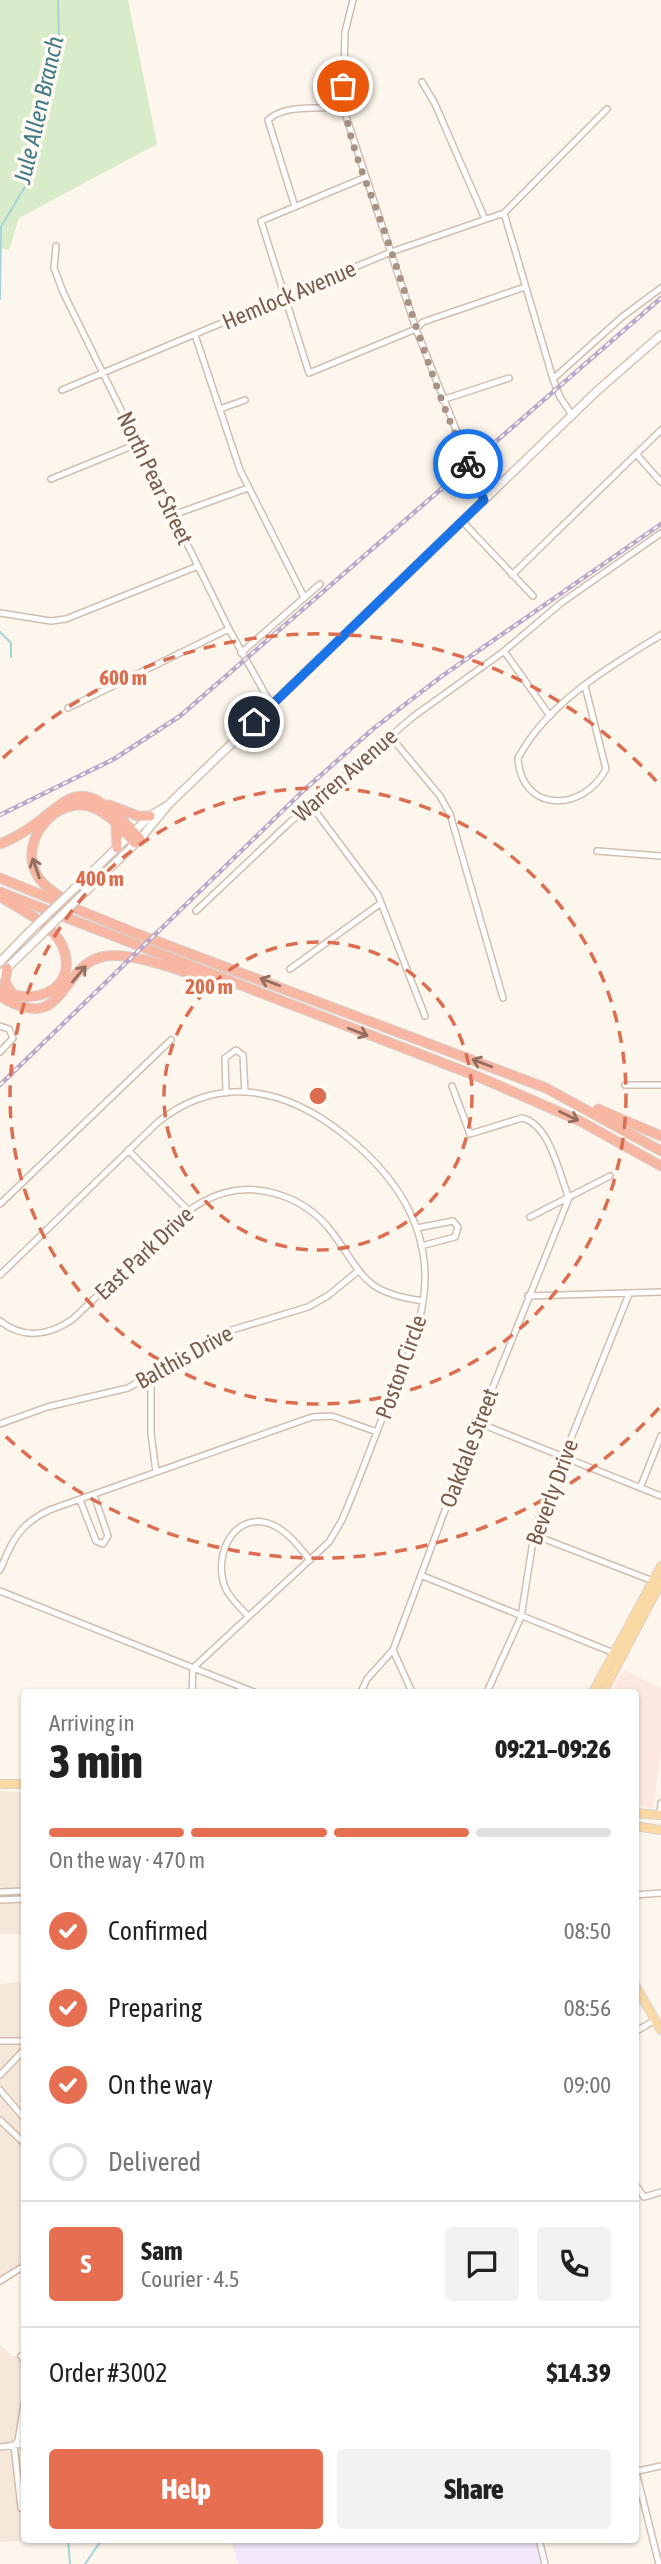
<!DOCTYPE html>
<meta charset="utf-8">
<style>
body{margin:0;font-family:"Asap Condensed",sans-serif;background:#f2f2f2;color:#222;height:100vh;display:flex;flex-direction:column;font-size:26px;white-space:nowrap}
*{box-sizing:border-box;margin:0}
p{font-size:23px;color:#767676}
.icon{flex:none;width:38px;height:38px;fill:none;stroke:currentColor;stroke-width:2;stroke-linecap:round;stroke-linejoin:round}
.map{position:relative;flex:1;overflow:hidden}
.panel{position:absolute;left:21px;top:1689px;width:618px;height:854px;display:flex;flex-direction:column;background:#fff;border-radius:7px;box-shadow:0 2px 5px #0004}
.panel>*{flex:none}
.pin{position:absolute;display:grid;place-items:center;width:60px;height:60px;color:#fff;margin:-30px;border:4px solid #fff;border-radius:50%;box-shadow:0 2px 7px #0007}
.courier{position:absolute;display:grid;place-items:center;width:70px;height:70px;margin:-35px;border:5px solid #1a73e8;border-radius:50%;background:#fff;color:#222;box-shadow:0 2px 9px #0007}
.overview em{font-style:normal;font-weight:800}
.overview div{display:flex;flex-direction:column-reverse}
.overview{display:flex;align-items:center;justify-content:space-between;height:119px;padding:0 28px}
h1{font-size:46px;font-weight:800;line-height:52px}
.bar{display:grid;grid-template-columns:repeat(4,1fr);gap:10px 7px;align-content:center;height:84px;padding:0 28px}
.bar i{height:9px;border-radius:5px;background:#e0e0e0}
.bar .active{background:#e76f51}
.bar p{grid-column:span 4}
.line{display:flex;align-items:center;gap:18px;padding:0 28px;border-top:2px solid #e0e0e0}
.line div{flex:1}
.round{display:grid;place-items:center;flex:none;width:74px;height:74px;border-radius:7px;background:#f2f2f2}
ol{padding:0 28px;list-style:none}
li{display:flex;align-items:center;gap:21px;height:77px}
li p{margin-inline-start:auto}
li .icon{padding:7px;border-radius:50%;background:#e76f51;color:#fff;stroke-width:4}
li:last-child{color:#767676}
li i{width:38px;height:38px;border:4px solid #e0e0e0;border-radius:50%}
.button{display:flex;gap:14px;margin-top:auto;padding:14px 28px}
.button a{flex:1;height:80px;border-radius:7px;background:#e76f51;color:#fff;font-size:28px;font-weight:800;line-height:80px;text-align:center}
.button a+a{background:#f2f2f2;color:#222}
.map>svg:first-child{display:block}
.residential{fill:#f5e8da}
.commercial{fill:#fde8e0}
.education{fill:#f3e8fa}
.green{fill:#d8ecc9}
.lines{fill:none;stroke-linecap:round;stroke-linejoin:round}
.stream{stroke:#a5d3da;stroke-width:2}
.street-casing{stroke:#d1beb0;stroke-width:8}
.secondary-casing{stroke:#d6c0b0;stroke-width:10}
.primary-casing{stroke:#dad1cd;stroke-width:10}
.highway-casing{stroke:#dad1cd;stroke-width:11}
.street{stroke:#fff;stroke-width:5}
.secondary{stroke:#fff;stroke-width:7}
.primary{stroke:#fbd9a5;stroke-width:8}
.highway{stroke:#f7b7a3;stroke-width:9}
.rail-casing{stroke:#b9a8c9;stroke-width:4.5}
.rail{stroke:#fffaf3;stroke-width:2;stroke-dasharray:5;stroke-linecap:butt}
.secondary-bridge-casing{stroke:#d6c0b0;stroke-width:10;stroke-linecap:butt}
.secondary-bridge{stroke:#fff;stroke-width:7}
.oneway{stroke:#936e5e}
.done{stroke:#a89285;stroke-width:7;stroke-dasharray:0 12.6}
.route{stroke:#1a73e8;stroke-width:9}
.ring{fill:none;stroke:#dc6d51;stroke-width:3.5;stroke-dasharray:12 9}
.labels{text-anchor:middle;stroke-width:7;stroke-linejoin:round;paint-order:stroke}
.street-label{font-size:23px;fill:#7a5c4d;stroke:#fffaf3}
.water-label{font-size:24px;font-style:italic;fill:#437c86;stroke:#fffaf3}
.centre{fill:#dc6d51;stroke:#fffaf3;stroke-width:3.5}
.ring-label{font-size:21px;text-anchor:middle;font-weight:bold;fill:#dc6d51;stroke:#fffaf3;stroke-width:7;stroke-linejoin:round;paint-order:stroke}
</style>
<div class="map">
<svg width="661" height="2564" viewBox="0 0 661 2564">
<rect width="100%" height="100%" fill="#fdf6ec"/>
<path class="residential" d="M0,1791L24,1793V1934H0Z
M24,1981V2266L0,2281V1984Z
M0,2344L12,2356H21L24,2361V2539H52L0,2542Z"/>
<path class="commercial" d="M624,1670L661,1688V1749L653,1808L635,1805V1692H610Z"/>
<path class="education" d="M230,2539H535L542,2564H238Z"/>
<path class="green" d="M0,0H128L157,144L19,218L9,250L0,248Z"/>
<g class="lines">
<path class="stream" d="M0,299L1,227L26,185L30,137L59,38L58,0
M0,632L11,643V657
M24,2312V2321
M24,2330V2340
M68,2539L70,2564
M85,2564L102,2539"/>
<g class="street-casing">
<path id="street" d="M353,0L345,32L343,107L416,329L484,500
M422,82L435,104L485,219
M366,177L261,221L309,373L416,329L423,322L525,287
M295,207L268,120C283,104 322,109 343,107
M504,213L553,379L560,397L572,415
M56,246L54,268L63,292L229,629L272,706
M195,335L240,470L304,597
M553,379L622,317L661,288
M62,390L391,252L504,213L607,109
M442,400L509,378
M220,409L245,400
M637,455L661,482
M51,479L137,444
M173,515L248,488
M462,521L533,596
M512,575L661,430
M0,613L51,621L66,619L198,566
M504,651L550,716
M241,653L320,584
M585,686L606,769C583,813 521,813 518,758C548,702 609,667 661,635
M68,708L229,629
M390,736L440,796L450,814L503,998
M310,804L378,895L425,1016
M597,851L661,856
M196,911L289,823L414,716L503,652L561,603L661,533
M290,969L381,903
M0,1026L9,1029L13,1038L0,1052
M625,1085H661
M226,1093L225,1058L236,1050L243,1055L245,1092
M128,1150L187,1209
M0,1204L171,1040
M530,1217L610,1176
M417,1228L453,1221L458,1227L455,1237L421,1246
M0,1275L158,1122C221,1072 288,1089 346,1136C392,1173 426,1219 425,1280C424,1325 404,1365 387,1406C372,1444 358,1483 342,1520L329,1542L193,1668
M528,1296L661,1292
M0,1321C24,1340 50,1335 73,1319C95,1298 117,1277 138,1256C178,1216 219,1174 280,1195C299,1201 315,1212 328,1227C364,1273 359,1292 423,1301
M151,1377V1433L156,1472
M479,1423L661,1496
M0,1424L47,1407L128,1388L222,1333L308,1307L329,1295L358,1271
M640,1488L661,1436
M80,1500L96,1541L103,1544L108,1536L94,1495
M534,1535L653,1581
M0,1570C12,1540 21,1522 52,1509L312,1417L332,1416L377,1432
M423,1576L614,1653
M0,1591L254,1692
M248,1616C241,1608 229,1598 225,1587C212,1554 236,1507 275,1526C289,1533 300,1548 310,1560
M393,1650L412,1692
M192,1692L193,1668
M361,1692L367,1679L393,1650L466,1454L569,1198C559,1174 550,1124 522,1118L470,1134L452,1086
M487,1692L521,1617L535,1528L629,1294
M660,1815L661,1803
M0,1892L24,1891
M635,1895L661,1893
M0,1900L24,1899
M635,2032L655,2020
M0,2041H24
M0,2075L24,2050
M0,2090L24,2118
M0,2120L24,2143
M635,2184L644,2197L661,2192
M0,2281L24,2266
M21,2356L24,2361
M0,2447L24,2444
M635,2468L659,2564
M638,2471L661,2466
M21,2508L14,2445L18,2441L24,2404
M539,2539L545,2564"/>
</g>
<g class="secondary-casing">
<path id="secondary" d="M74,889L150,816L168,805
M83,894L140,839L168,805L597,391L661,335
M0,962L29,932
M0,975L38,938"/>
</g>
<g class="primary-casing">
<path id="primary" d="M593,1692L661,1566
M603,1692L661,1582
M0,1784H24
M635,1813L661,1815
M635,1826L661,1830
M635,1985L661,2030"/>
</g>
<g class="highway-casing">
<path id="highway" d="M109,805L138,816H150
M116,825L117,848
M0,844C70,816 66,755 140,839
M0,878L135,933L546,1088L661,1151
M0,892L479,1077L580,1121L661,1166
M68,902C57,894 42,886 36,873C19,840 57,793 94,808C110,814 123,831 135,843
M7,968L5,982L13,995
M0,989C34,1009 81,988 62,945C51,923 21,910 1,897
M0,996C67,1038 58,963 106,956C132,952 180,971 206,979
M598,1109L661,1136"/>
</g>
<use href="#street" class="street"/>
<use href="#secondary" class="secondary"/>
<use href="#primary" class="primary"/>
<use href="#highway" class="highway"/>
<g class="rail-casing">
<path id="rail" d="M0,815L114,759L180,716L661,298
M0,1085L303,791L373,729L442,676L661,524"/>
</g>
<use href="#rail" class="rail"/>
<g class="secondary-bridge-casing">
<path id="secondary-bridge" d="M29,932L74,889
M38,938L83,894"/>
</g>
<use href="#secondary-bridge" class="secondary-bridge"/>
</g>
<defs><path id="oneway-shaft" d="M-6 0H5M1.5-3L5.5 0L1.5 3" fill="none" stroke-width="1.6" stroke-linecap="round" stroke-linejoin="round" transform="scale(1.75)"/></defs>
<g class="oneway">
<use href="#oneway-shaft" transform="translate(36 868) rotate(-109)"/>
<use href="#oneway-shaft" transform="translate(79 974) rotate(-50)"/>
<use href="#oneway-shaft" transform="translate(270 982) rotate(-159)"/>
<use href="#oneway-shaft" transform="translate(358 1032) rotate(21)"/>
<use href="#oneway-shaft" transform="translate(482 1063) rotate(-159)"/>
<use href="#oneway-shaft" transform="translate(569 1116) rotate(25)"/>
</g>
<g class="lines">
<path class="done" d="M343,86C344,135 369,187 385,233C412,311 434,389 468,464"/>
<path class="route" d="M254,722L484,500L468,464"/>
</g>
<g class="ring">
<circle cx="318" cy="1096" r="154"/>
<circle cx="318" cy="1096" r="308"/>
<path d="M659 1408A462 462 0 0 1 3 1434M3 758A462 462 0 0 1 659 784"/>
</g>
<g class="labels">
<g class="street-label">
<text transform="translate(289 295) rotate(-23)" y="8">Hemlock Avenue</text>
<text transform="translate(155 478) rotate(64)" y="8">North Pear Street</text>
<text transform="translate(345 775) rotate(-41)" y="8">Warren Avenue</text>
<text transform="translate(144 1253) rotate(-43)" y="8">East Park Drive</text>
<text transform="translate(184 1357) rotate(-29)" y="8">Balthis Drive</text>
<text transform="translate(401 1367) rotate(-70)" y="8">Poston Circle</text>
<text transform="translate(469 1448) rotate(-69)" y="8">Oakdale Street</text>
<text transform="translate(552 1492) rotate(-70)" y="8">Beverly Drive</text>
</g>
<g class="water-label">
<text transform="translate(39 110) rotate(-77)" y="8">Jule Allen Branch</text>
</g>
</g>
<circle cx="318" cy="1096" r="10" class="centre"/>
<g class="ring-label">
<text x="123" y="685">600 m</text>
<text x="100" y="886">400 m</text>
<text x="209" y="994">200 m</text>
</g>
</svg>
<div class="pin" style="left:343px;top:86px;background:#ea580c"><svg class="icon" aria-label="bag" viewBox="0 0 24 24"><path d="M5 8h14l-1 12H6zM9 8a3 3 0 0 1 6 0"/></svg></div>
<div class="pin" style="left:254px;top:722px;background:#1f2937"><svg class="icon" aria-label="home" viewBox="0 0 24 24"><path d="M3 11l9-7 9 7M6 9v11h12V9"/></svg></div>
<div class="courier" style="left:468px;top:464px"><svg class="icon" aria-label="bike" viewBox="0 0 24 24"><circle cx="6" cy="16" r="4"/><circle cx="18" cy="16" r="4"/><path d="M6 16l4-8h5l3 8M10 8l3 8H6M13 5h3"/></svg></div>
<section class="panel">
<div class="overview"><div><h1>3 min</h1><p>Arriving in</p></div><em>09:21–09:26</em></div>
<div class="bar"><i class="active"></i><i class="active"></i><i class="active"></i><i></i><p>On the way · 470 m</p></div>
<ol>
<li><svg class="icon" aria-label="check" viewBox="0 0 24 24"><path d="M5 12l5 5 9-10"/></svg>Confirmed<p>08:50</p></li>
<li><svg class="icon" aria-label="check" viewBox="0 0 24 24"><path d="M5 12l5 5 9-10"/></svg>Preparing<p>08:56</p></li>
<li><svg class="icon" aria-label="check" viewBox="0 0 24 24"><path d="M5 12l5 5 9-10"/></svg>On the way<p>09:00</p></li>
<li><i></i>Delivered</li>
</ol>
<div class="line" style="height:126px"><b class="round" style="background:#e76f51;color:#fff">S</b><div><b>Sam</b><p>Courier · 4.5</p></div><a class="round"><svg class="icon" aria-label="chat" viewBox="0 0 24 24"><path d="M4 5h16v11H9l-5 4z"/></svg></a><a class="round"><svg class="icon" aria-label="phone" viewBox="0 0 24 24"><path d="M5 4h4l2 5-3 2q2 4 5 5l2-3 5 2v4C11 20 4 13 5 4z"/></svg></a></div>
<div class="line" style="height:91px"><div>Order #3002</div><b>$14.39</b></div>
<div class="button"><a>Help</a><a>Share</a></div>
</section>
</div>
